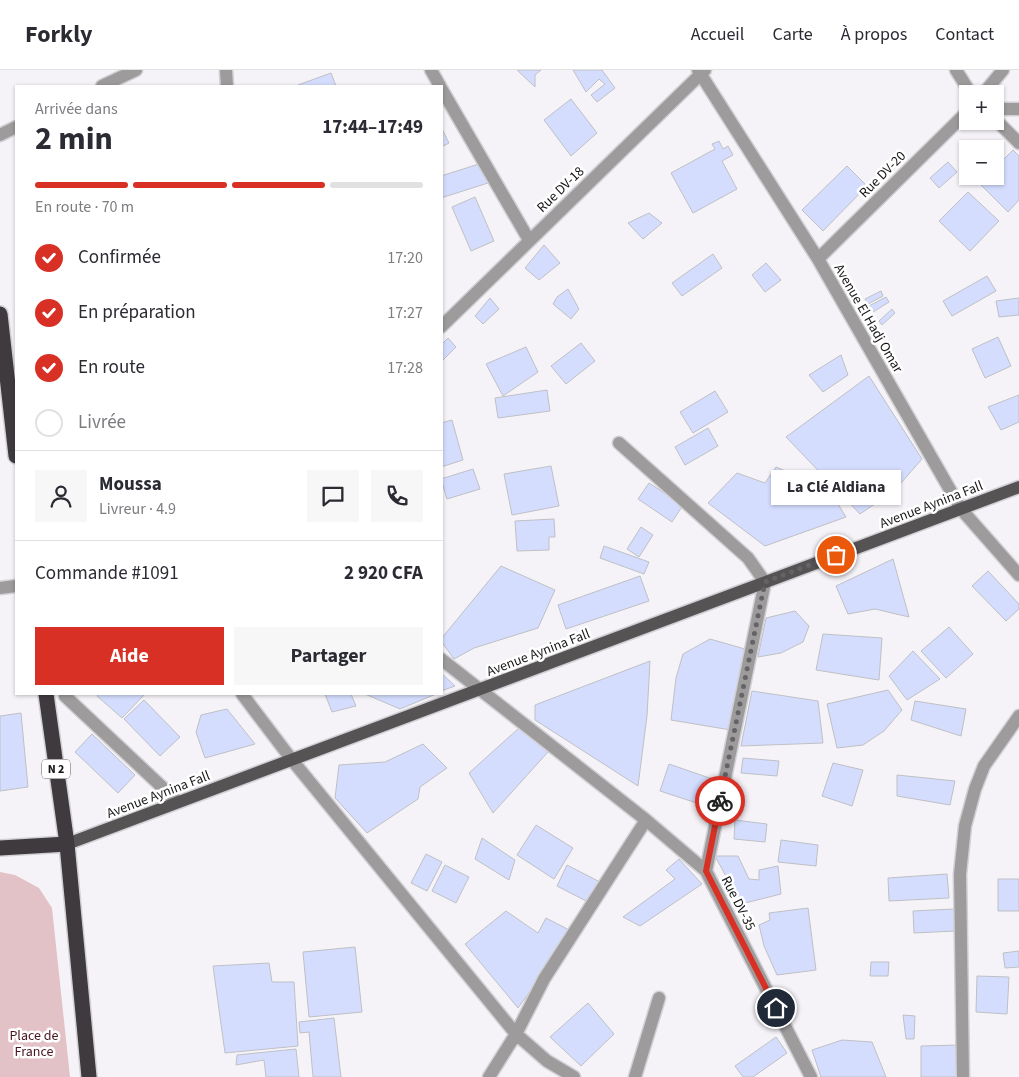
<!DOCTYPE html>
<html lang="fr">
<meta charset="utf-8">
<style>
body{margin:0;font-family:"Source Sans 3",sans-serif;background:#f7f7f7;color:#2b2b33;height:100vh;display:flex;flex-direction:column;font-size:19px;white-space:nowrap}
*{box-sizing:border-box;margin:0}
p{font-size:16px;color:#7c7c81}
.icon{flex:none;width:28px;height:28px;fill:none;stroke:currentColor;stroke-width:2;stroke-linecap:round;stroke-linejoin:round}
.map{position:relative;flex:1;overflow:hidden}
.details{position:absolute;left:15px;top:15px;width:428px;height:610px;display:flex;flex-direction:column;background:#fff;border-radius:0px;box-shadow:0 1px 4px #0004}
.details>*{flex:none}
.fabs{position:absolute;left:959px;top:15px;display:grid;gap:10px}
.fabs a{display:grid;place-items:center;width:45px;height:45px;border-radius:0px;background:#fff;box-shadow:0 1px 4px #0004;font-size:25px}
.pin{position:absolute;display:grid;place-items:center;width:42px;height:42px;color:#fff;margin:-21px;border:2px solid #fff;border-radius:50%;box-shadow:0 1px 5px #0007}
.courier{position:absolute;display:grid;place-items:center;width:50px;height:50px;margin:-25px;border:4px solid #d93025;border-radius:50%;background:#fff;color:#222;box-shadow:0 1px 6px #0007}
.bubble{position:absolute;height:35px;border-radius:0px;background:#fff;box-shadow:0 1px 4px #0004;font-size:16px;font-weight:700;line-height:35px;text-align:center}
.head em{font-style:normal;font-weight:700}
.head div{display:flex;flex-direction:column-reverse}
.head{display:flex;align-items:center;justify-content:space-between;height:85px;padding:0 20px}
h1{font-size:32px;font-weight:700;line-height:38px}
.bar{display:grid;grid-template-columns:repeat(4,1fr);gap:8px 5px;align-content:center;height:60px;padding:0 20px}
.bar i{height:6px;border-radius:4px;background:#e1e1e2}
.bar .current{background:#d93025}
.bar p{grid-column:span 4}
.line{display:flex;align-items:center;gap:12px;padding:0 20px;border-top:1px solid #e1e1e2}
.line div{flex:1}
.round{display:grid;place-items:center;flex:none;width:52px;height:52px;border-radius:0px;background:#f7f7f7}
ol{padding:0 20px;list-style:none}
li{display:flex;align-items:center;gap:15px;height:55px}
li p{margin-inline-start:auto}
li .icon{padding:5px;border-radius:50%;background:#d93025;color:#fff;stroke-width:4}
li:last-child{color:#7c7c81}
li i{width:28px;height:28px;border:2px solid #e1e1e2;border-radius:50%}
.action{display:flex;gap:10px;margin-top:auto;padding:10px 20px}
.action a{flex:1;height:58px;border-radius:0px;background:#d93025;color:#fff;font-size:20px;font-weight:700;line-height:58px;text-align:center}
.action a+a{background:#f7f7f7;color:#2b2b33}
header{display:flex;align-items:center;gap:30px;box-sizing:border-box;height:70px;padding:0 25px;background:#fff;border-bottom:1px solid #e1e1e2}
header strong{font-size:24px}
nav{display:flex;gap:28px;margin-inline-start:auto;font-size:18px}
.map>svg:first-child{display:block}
.green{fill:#e2c2c6}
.building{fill:#d4ddfd;stroke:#bfc0c5}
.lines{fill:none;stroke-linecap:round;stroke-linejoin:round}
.minor-casing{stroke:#d1d0d4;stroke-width:15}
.major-casing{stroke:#d1d0d4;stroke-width:15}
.highway-casing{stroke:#d1d0d4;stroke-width:18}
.minor{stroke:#9d9b9c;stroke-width:12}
.major{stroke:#565355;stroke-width:12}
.highway{stroke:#3e3a3d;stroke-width:15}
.done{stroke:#646366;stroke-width:5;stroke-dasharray:0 9}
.route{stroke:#d93025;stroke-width:6}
.labels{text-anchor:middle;stroke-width:5;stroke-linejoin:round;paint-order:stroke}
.shield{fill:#fff;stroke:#5c5c5d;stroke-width:1}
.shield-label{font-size:12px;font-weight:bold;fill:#161617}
.street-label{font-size:14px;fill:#161617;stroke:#fff}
.park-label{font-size:14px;fill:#471621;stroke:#fff}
</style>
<header>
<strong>Forkly</strong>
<nav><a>Accueil</a><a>Carte</a><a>À propos</a><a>Contact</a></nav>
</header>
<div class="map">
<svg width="1019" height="1007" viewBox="0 0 1019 1007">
<rect width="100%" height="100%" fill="#f5f3f8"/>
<path class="green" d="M0,802L15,805L39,818L52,838L70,1007H0Z"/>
<path class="building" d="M517,0H541L535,5V17Z
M573,0H602L615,18L597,32L591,25L605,14L599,9L586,22Z
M331,3L336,16H298V15Z
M571,29L597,63L571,86L544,50Z
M441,57L449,73L441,77Z
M719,71L723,79L728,76L733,85L722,91L737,119L693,143L671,103L715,79L712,74Z
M1013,80L1019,86V130L1008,142L980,114L987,106H995V98Z
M948,92L957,102L939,118L930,108Z
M482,93L491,112L441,128V106Z
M847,96L867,116L823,161L802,140Z
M968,122L999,151L970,181L939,151Z
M475,127L494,171L471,181L452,137Z
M649,143L662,153L643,169L628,153Z
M544,175L560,193L539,210L525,198Z
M713,184L722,198L682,226L672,213Z
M766,193L781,210L765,222L752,205Z
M987,206L996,221L952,246L943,231Z
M568,219L579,239L571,249L553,234L557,227Z
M881,221L883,226L868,234L865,229Z
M886,227L889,232L873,242L869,236Z
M490,228L499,239L483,254L475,246Z
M1019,228V245L999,247L996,231Z
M892,239L895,243L882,255L879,251Z
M998,267L1011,296L985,308L972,279Z
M448,268L456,277L441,292V275Z
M581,273L595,291L566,314L551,296Z
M526,277L538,302L503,326L486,294Z
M841,285L848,305L823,322L809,305Z
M869,306L922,389L894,421L860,444L786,367Z
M547,320L550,341L498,348L495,328Z
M715,321L728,342L693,363L680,342Z
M1019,325V352L1001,360L988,337Z
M452,350L463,390L441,397V353Z
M708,358L718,376L685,395L675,377Z
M551,396L559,436L512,445L504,404Z
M776,397L797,406L795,422L809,435L833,426L846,447L765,476L708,433L737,403L765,413Z
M473,399L480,419L447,429L441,409Z
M649,413L683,435L672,452L638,429Z
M554,449L555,467H549V480L517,481L515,451Z
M641,457L653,465L639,487L627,479Z
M604,476L649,492L644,504L600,488Z
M893,489L909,547L875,539L848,544L836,516Z
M501,496L555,520L538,558L474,578L454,589L441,571V569Z
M988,501L1019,534V539L1006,551L972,516Z
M640,506L649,531L566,559L558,535Z
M795,541L809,556L803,572L781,583L758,587L766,548Z
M949,557L973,584L946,608L921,581Z
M823,564L882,568L879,610L816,600Z
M710,569L745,579L731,660L671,650L676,608L683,584Z
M913,581L940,609L907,630L889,606Z
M650,591L647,646L638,716L535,650V635Z
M441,603L455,616L441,621Z
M888,620L902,640L884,661L863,675L837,678L827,634Z
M752,621L818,631L823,673L741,676Z
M99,624H145L122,648L97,626Z
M325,624H351L356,636L332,642Z
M365,624H436L400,639Z
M144,630L180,667L160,686L124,649Z
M915,631L966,639L961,666L911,650Z
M227,639L255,674L205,688L196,662L201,645Z
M21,643L28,717L0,721V646Z
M519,658L548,682L493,743L469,703Z
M92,664L135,705L118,723L75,682Z
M423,674L447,698L420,717L418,729L367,763L335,728L339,695L385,692Z
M743,688L779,691L777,706L741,703Z
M833,693L863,700L852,736L822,726Z
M669,694L721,712L712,738L660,721Z
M897,705L955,711L950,735L897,726Z
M735,750L767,754L765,772L734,769Z
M536,755L573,778L554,809L517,785Z
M482,768L515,790L509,810L475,789Z
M781,770L818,775L816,796L778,792Z
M426,784L442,792L427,821L411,813Z
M715,786H738L749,809L759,810V800L778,796L781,824L741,834Z
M679,789L702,814L640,856L623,847L675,809L666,800Z
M445,795L469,807L456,833L432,821Z
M567,795L600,812L590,833L557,816Z
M947,804L949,828L889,831L888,808Z
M998,809H1019V841H998Z
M808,838L816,900L777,905L764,876L759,855L770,850L769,843Z
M954,839L955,861L914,863L913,841Z
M506,841L538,863L546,848L573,862L518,938L465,874Z
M355,877L362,942L309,947L303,882Z
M1019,881V897L1005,898L1003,883Z
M871,892H889L888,906H870Z
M269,893L272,912H294L298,976L225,983L213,896Z
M977,906L1009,907L1007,944L976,942Z
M588,933L614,964L581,996L550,967Z
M903,945L915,946L914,969H906Z
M334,948L341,1007H313L309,962L300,963L299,952Z
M776,967L787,983L753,1007H743L735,996Z
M842,970L872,972L886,1007H821L812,980Z
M960,975V1007H921V976Z
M296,979L299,1007H266L264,990L236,995L237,985Z"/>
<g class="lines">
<g class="minor-casing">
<path id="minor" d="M226,0L227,16
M431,0L440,16
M698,0L818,189L961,439L1019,505
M956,0L971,24
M102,16L136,0
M441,18L529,170
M983,24L1003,0
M995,39H1019
M995,49L1019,73
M0,65L16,57
M818,189L968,41
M441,257L705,0
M619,373L748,488L765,512L706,801L811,1007
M0,518L16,516
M441,589L646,750L706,801
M242,624L292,690L516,964L547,991L574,1007
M65,626L178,732
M489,1007L516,964L544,909L646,750
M635,1007L659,928
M963,1007L960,804L965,756L975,719L984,696L1019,646"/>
</g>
<g class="major-casing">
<path id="major" d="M67,774L1019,417"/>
</g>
<g class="highway-casing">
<path id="highway" d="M0,244L16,386
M46,624L67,774L89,1007
M0,778L67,774"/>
</g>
<use href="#minor" class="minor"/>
<use href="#major" class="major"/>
<use href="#highway" class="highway"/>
</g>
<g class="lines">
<path class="done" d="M720,731L765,512L836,485"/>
<path class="route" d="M720,731L706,801L776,938"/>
</g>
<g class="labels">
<rect class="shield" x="42" y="689.5" width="28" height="19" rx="4"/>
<g class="shield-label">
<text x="56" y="703">N 2</text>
</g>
<g class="street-label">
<text transform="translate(882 104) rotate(-45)" y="5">Rue DV-20</text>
<text transform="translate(560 119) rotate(-44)" y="5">Rue DV-18</text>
<text transform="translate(869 248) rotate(60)" y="5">Avenue El Hadj Omar</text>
<text transform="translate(931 434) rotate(-21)" y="5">Avenue Aynina Fall</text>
<text transform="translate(538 582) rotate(-21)" y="5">Avenue Aynina Fall</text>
<text transform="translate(158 724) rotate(-21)" y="5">Avenue Aynina Fall</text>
<text transform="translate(739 833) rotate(63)" y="5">Rue DV-35</text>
</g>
<g class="park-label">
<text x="34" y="970">Place de<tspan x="34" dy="16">France</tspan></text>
</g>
</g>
</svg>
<div class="fabs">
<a>+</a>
<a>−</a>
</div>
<div class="pin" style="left:836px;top:485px;background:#ea580c"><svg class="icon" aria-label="bag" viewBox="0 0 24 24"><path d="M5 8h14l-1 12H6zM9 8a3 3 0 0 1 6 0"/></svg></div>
<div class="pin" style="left:776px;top:938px;background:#1f2937"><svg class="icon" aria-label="home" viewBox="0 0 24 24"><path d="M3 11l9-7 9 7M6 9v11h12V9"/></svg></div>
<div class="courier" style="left:720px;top:731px"><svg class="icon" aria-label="bike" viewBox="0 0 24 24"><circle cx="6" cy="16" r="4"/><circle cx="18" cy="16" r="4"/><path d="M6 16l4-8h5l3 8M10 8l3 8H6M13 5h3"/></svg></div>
<div class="bubble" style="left:771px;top:400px;width:130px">La Clé Aldiana</div>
<section class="details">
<div class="head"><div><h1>2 min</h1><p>Arrivée dans</p></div><em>17:44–17:49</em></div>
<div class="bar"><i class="current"></i><i class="current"></i><i class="current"></i><i></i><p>En route · 70 m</p></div>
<ol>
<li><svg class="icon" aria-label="check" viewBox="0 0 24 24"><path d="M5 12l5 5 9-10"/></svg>Confirmée<p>17:20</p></li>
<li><svg class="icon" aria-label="check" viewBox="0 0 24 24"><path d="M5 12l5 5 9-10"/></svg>En préparation<p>17:27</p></li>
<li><svg class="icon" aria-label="check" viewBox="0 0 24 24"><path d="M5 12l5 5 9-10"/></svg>En route<p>17:28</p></li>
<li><i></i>Livrée</li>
</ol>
<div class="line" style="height:90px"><a class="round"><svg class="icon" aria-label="person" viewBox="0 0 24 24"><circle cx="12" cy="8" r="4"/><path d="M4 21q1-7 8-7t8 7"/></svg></a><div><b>Moussa</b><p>Livreur · 4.9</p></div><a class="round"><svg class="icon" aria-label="chat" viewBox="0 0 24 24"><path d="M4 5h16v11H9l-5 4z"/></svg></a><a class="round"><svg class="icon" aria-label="phone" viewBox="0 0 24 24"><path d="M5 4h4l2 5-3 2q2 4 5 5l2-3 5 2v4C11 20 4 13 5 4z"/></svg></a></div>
<div class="line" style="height:65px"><div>Commande #1091</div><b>2 920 CFA</b></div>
<div class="action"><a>Aide</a><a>Partager</a></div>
</section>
</div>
